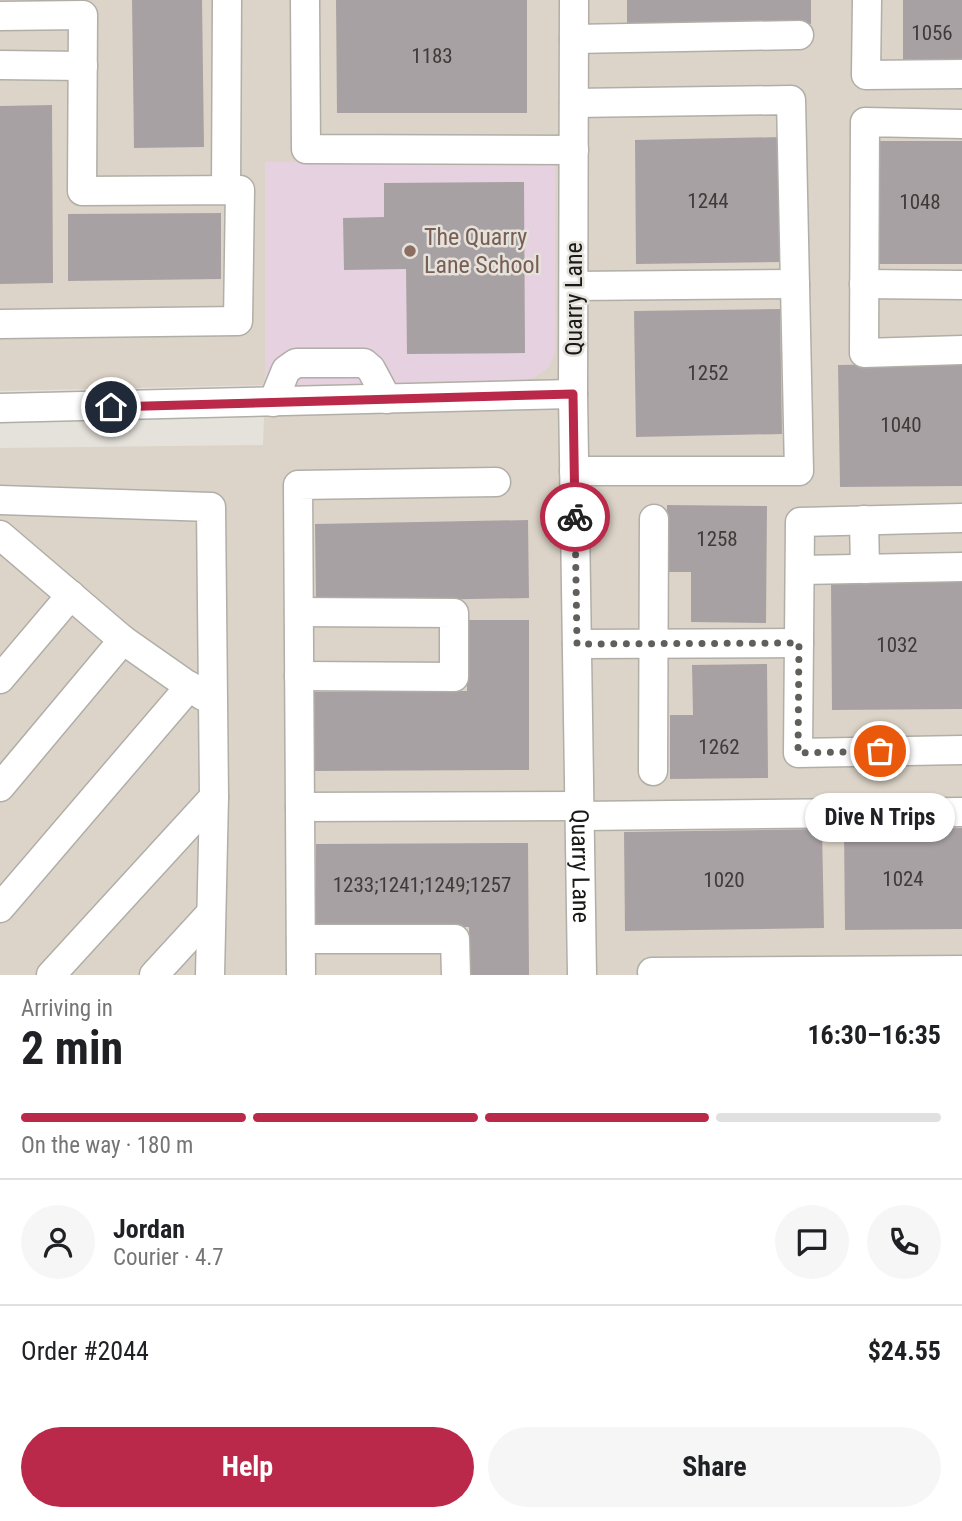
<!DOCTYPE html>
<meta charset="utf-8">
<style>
body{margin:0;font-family:"Roboto Condensed",sans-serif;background:#f6f6f6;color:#202124;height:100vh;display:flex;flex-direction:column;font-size:26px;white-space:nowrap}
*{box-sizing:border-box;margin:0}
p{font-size:23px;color:#757577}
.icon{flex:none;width:38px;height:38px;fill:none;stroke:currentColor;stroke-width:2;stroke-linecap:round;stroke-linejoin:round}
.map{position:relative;height:975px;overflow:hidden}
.side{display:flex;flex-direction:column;background:#fff;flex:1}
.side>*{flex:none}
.pin{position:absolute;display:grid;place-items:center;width:60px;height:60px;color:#fff;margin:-30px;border:4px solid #fff;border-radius:50%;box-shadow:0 2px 7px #0007}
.courier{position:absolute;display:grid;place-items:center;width:70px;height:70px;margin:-35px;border:5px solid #ba2949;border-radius:50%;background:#fff;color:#222;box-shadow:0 2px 9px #0007}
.bubble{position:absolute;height:49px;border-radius:24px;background:#fff;box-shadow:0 2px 5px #0004;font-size:23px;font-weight:700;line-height:49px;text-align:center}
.overview em{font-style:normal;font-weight:700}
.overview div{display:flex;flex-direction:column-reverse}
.overview{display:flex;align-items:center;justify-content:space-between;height:119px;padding:0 21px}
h1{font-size:46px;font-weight:700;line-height:52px}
.bar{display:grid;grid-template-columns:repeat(4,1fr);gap:10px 7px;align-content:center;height:84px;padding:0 21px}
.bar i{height:9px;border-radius:5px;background:#e0e0e0}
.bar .on{background:#ba2949}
.bar p{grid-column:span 4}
.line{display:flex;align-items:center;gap:18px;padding:0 21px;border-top:2px solid #e0e0e0}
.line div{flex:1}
.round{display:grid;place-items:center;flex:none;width:74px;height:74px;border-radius:37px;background:#f6f6f6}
.button{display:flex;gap:14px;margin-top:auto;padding:14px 21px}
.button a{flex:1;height:80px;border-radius:42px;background:#ba2949;color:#fff;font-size:28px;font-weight:700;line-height:80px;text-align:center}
.button a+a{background:#f6f6f6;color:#202124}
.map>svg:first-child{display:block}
.built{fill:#dcd4c8}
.education{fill:#e6d1e0}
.building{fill:#a8a1a3}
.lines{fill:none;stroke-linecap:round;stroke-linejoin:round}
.minor-casing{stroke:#b1aea8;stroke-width:31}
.minor{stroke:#fff;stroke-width:28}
.done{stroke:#615f5c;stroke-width:7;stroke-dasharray:0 12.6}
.route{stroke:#ba2949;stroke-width:9}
.education-dot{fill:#8d6e63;stroke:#e5e2dc;stroke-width:2.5}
.labels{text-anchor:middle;stroke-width:5;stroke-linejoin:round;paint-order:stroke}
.number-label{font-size:21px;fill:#3e3b3a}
.education-label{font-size:24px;fill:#785e54;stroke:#e5e2dc;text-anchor:start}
.street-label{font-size:24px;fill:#1a1917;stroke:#e5e2dc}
</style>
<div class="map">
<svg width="962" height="975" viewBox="0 0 962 975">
<rect width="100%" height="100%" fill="#e5e2dc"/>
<path class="built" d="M0,0H962V975H0V448L263,445L265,385L0,391Z"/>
<path class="education" d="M555,161V353L549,367L535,377L517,383L265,385V162Z"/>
<path class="building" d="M132,0H202L204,147L134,148Z
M336,0H527V113H337Z
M627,0H811V24H627Z
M903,0H962V66H903Z
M52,105L53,283L0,284V106Z
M781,137L782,262L636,264L635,140Z
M878,141H962V264H879Z
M524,182L525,353L407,354L406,269L344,270L343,218L384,217V183Z
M221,213V279L68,281V214Z
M780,309L782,434L636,437L634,311Z
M962,363V486L840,487L838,365Z
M667,505L767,506L766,623L691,622V572H666Z
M528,520L529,598L316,602L315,524Z
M962,581V709L832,710L831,582Z
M467,620H529V770L315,771L314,692L467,691Z
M767,664L768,778L670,779V715H693L692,665Z
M962,828V929L845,930L844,830Z
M822,829L824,928L625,931L624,832Z
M528,843L529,975H470L469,927H316V844Z"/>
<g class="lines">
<g class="minor-casing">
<g id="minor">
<path d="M305,0L306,149L574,150"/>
<path id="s1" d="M574,0L573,394L582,975"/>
<path d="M867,0L866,75L962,74"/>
<path d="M0,16L83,15L82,191L240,190L238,321L0,324"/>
<path d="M574,39L799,35"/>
<path d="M0,65L83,66"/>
<path d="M574,103L791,100L799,471H574"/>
<path d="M962,124L865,122L864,353L962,350"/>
<path d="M226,190L227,0"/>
<path d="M864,284L962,285"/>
<path d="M574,286L795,284"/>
<path d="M273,402L286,370L296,363H364L371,369L387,399"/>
<path d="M0,408L573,394"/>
<path d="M0,500L211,507L214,797L210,975"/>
<path d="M962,518L800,522L798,753L962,750"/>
<path d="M864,520L865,569"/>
<path d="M0,535L123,640L203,696"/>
<path d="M801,570L962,567"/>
<path d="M299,612L454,613V677L299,676"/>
<path d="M577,644L799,643"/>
<path d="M0,679L71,595"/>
<path d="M653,771L654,519"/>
<path d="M0,787L123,640"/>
<path d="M300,807L579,806"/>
<path d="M580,816L962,812"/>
<path d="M0,908L190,686"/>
<path d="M301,939H455L456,975"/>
<path d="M652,972L962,970"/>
<path d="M51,975L214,797"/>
<path d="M154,975L210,914"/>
<path d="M301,975L298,485L496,482"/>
</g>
</g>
<use href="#minor" class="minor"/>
</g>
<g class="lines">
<path class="done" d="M575,517L577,644L799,643L798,753L880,751"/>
<path class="route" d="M111,407L573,394L575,517"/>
</g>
<circle class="education-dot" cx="410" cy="251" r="7"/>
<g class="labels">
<g class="number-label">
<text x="932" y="40">1056</text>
<text x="432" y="63">1183</text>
<text x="708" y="208">1244</text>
<text x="920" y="209">1048</text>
<text x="708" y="380">1252</text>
<text x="901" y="432">1040</text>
<text x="717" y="546">1258</text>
<text x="897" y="652">1032</text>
<text x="719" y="754">1262</text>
<text x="903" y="886">1024</text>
<text x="724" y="887">1020</text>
<text x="422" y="892">1233;1241;1249;1257</text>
</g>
<g class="education-label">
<text x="424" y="245">The Quarry<tspan x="424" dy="28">Lane School</tspan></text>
</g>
<g class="street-label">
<text transform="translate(574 299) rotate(-90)" y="8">Quarry Lane</text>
<text dy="8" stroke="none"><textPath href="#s1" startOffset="866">Quarry Lane</textPath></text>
</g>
</g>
</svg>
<div class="pin" style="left:880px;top:751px;background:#ea580c"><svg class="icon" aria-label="bag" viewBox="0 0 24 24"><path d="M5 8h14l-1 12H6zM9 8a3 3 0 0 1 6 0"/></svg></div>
<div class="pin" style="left:111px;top:407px;background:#1f2937"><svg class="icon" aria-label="home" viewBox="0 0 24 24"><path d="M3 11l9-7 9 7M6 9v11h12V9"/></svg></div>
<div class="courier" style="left:575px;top:517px"><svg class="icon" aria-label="bike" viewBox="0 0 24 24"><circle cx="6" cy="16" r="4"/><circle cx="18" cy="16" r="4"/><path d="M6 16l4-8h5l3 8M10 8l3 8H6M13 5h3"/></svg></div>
<div class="bubble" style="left:805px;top:793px;width:150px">Dive N Trips</div>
</div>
<section class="side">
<div class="overview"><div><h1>2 min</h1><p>Arriving in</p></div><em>16:30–16:35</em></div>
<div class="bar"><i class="on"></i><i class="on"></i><i class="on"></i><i></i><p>On the way · 180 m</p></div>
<div class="line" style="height:126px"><a class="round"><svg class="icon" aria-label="person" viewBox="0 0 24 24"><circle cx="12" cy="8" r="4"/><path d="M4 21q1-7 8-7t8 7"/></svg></a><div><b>Jordan</b><p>Courier · 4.7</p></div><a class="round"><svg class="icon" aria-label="chat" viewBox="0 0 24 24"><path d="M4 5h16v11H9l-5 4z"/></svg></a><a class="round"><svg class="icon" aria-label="phone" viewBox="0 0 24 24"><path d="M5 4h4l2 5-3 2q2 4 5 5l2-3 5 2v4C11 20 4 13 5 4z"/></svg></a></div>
<div class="line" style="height:91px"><div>Order #2044</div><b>$24.55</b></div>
<div class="button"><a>Help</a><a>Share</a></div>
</section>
